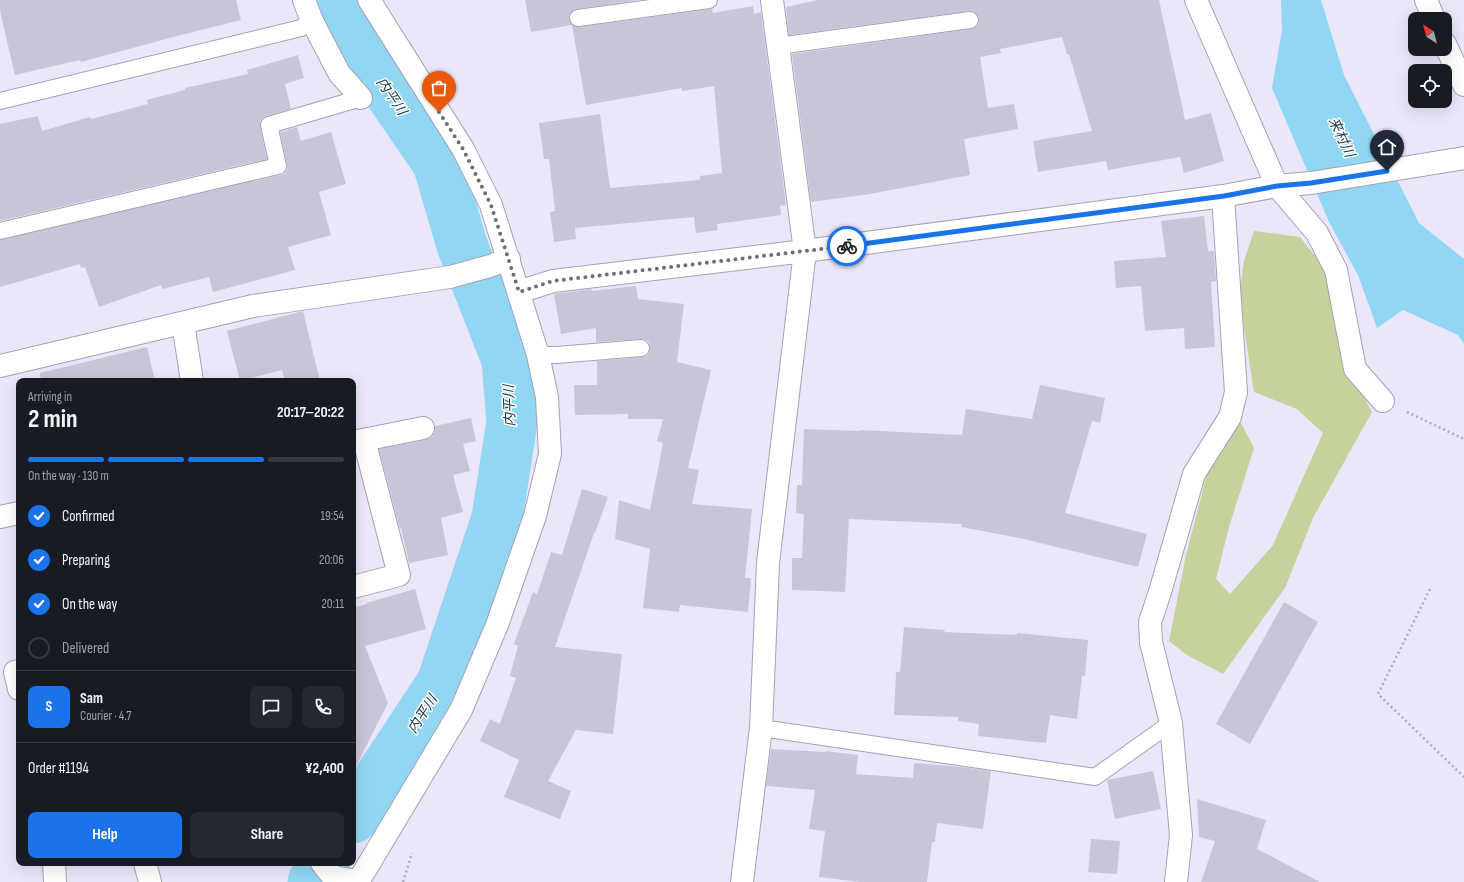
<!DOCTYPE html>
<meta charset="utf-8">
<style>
body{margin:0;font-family:"Sofia Sans Condensed","Noto Sans JP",sans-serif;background:#242831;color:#f1f3f6;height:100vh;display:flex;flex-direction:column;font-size:15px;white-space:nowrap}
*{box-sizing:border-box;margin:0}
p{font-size:13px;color:#9ea1a6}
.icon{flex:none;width:22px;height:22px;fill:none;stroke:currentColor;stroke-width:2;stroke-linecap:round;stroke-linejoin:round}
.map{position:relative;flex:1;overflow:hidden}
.side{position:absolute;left:16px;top:378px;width:340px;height:488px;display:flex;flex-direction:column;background:#171b24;border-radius:8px;box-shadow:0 4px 16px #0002}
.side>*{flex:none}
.needle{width:26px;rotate:324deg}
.tools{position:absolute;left:1408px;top:12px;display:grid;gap:8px}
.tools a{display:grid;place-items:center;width:44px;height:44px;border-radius:8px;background:#171b24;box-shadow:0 4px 16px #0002;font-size:20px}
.pin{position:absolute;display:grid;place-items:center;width:34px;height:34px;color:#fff;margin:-41px -17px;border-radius:50% 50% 50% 0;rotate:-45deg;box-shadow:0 0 4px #0007}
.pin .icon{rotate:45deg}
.courier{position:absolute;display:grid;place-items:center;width:40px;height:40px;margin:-20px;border:3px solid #1a73e8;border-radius:50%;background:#fff;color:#222;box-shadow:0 1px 5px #0007}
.summary em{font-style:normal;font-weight:700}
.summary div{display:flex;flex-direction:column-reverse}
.summary{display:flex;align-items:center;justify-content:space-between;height:68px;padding:0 12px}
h1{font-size:26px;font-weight:700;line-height:30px}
.bar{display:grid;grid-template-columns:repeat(4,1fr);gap:6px 4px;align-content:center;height:48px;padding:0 12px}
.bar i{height:5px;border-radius:3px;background:#363941}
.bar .active{background:#1a73e8}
.bar p{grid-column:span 4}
.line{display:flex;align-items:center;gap:10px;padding:0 12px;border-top:1px solid #363941}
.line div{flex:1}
.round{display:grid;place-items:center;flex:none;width:42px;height:42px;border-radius:8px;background:#242831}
ol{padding:0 12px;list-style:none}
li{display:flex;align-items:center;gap:12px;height:44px}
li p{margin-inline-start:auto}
li .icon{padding:4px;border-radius:50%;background:#1a73e8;color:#fff;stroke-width:4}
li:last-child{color:#9ea1a6}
li i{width:22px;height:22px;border:2px solid #363941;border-radius:50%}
.cta{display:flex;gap:8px;margin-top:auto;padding:8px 12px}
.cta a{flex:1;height:46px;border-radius:8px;background:#1a73e8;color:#fff;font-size:16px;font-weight:700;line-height:46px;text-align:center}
.cta a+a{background:#242831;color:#f1f3f6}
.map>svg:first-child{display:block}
.green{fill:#c4d39b}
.water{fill:#91d7f3}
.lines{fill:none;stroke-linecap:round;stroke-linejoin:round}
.river{stroke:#91d7f3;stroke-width:51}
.building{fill:#c9c5d8}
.service-casing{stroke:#a5a1b4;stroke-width:18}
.minor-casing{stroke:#a5a1b4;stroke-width:24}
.tertiary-casing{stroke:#a5a1b4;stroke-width:24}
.path{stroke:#afacbc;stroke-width:2.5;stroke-dasharray:2 3;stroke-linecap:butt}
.service{stroke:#fff;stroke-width:16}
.minor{stroke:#fff;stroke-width:22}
.tertiary{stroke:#fff;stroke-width:22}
.done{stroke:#6e6c77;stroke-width:4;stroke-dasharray:0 7.2}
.route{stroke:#1a73e8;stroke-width:5}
.labels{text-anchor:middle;stroke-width:3;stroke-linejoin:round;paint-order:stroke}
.water-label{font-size:14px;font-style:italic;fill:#153542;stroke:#fff}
</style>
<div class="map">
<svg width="1464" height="882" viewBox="0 0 1464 882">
<rect width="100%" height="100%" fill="#ebe6fa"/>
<path class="green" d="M1254,231L1300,237L1323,266L1345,362L1372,412L1313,518L1285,588L1223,674L1187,655L1169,641L1186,555L1207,474L1240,421L1254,448L1229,527L1216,579L1230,594L1273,545L1323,433L1297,409L1254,392L1239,296L1244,261Z"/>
<path class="water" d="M1281,0H1321L1344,75L1419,223L1464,259V344L1458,335L1403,310L1377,328L1358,275L1329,222L1272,88L1282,30Z"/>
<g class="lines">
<path class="river" d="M334,0L346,29L438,163L462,245L507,360L512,422L497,518L442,683L353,818
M313,882L324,863"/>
</g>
<path class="building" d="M0,0H236L241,20L177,36L81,62L80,60L15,75L0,11Z
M525,0H639L577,9L573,10L569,15V20L571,24L575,27H579L712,9L713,13L753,6L754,14L761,12L786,205L780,206L781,215L717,224L718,230L696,233L694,217L575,228L576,239L554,242L550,212L555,211L549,159H544L539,123L600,114L610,188L700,180V176L722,173L714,86L682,91V88L586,105L572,25L531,32Z
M818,0H1159L1185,120L1211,113L1224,161L1184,173L1180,157L1108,170L1106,161L1038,172L1033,141L1092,131L1069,54L1067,55L1062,37L1000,49L1001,53L980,57L988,108L1014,104L1018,129L964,139L970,175L870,194L811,202L792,54L971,29L976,27L979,24V19L977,14L973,11H969L789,35L786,7Z
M298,55L304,78L285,84L291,109L266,116L263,118L260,122V127L267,159L0,221V124L38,116L42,131L90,117L91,119L148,104L147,100L185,90V88L248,74L247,70Z
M297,127L301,141L331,132L346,184L319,192L331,235L288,247L295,270L213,292L209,277L162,289L161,285L99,307L85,267L81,268L80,264L0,287V240L281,175L285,173L287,169V164L280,132Z
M1204,216L1208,251H1214L1216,281L1211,282L1215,347L1185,349L1184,328L1145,331L1141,286L1116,288L1114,261L1166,257L1161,221Z
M636,286L638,299L684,304L677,362L711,370L688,468L699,470L692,504L752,509L745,578H751L748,612L680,605L679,612L643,608L650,549L615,539L619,500L650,510L663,443L657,441L663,419H628V414L575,415L574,385H597V361L642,357L647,356L649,352L650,347L649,342L645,339H641L596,342V328L561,334L554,294L591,289L592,291Z
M303,311L320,381H285L282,370L240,381L227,331Z
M147,347L155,381H41L40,373Z
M1040,385L1105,398L1100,423L1092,421L1065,513L1147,534L1138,567L1024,539L961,527L962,524L849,519L845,592L792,590V558H802L804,514L796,513L797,485H802L804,429L860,431V430L962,435L966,409L1032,419Z
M471,418L476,441L463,444L470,471L453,475L463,512L441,518L448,555L409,563L401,528L400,529L379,449L425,440L432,437L435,432V426Z
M582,489L608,497L595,533H594L555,647L622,654L613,734L576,730L548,781L571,791L560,819L504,797L519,760L480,741L490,719L500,724L516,678L510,676L518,646L514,644L533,592L537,594L551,552L562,555Z
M415,589L426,629L365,646L388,703L353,772V608L367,604L366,603Z
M1284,602L1318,622L1250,744L1216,724Z
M904,627L945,630L944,632L1017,635V633L1088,640L1085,676H1082L1077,719L1050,715L1046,743L978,736L979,724L958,721V717L894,715L896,672H900Z
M771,749L826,752V751L858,755L856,774L913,778L914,763L961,767L991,771L983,829L937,823L935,842H932L927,882H860L819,877L825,831L809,829L815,790L766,786Z
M1153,771L1161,809L1115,819L1107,780Z
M1197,799L1266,820L1257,849L1320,882H1201L1215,841L1199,837Z
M1091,839L1120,841L1117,874L1088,872Z"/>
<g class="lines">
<g class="service-casing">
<path id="service" d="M578,18L709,0
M778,46L970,20
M0,101L301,28L312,21
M0,231L278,166L269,125L361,98
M538,355H557L641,348
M761,728L1095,777L1171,723"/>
</g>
<g class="minor-casing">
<path id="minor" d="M304,0L312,21L339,73L361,98
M1196,0L1277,186L1311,183L1464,158
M1426,0L1434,19
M1445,44L1464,85
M519,292L553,281L805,251L1223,196L1277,186L1317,233L1336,270L1355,369L1383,401
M183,323L192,381
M0,366L253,306L450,277L490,266L509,259
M353,442L423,428
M0,517L19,513
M353,587L399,575L364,440
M19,671L15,672L19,689
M54,863L55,882
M145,863L150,882
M322,863L333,877L358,881
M742,882L761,728L768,563L805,251L772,0
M1176,882L1181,835L1171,723L1151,642L1150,622L1160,592L1194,474L1230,417L1236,392L1223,196"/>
</g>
<g class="tertiary-casing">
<path id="tertiary" d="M358,882L461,710L497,625L535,516L550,454L547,397L538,355L491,205L463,149L369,0"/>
</g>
<path class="path" d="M1407,412L1464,439
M1430,589L1378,694L1464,777
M403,882L412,853"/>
<use href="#service" class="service"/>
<use href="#minor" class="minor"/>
<use href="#tertiary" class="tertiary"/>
</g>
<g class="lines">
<path class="done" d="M439,112L463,149L491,205L519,292L553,281L847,246"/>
<path class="route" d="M847,246L1224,196L1277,186L1311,183L1387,171"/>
</g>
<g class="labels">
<g class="water-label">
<text transform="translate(392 96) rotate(56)" y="5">内平川</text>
<text transform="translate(1342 137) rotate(65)" y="5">来村川</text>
<text transform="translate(509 406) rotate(-92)" y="5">内平川</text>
<text transform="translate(422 714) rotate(-57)" y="5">内平川</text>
</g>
</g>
</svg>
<div class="tools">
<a><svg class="needle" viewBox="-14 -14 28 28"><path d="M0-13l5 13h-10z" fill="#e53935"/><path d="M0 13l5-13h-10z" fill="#9ea1a6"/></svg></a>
<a><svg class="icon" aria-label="locate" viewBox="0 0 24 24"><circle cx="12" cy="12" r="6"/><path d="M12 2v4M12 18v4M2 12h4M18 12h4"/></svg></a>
</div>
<div class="pin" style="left:439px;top:112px;background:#ea580c"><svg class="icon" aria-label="bag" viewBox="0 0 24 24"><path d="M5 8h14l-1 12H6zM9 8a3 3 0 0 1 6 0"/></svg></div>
<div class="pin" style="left:1387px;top:171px;background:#1f2937"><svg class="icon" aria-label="home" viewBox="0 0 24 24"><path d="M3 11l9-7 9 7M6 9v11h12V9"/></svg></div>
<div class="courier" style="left:847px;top:246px"><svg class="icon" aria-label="bike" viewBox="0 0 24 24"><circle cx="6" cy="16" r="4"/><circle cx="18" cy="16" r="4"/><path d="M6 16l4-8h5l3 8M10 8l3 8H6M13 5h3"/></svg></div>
<section class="side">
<div class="summary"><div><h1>2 min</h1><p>Arriving in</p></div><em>20:17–20:22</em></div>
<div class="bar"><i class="active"></i><i class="active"></i><i class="active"></i><i></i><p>On the way · 130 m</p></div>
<ol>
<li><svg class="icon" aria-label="check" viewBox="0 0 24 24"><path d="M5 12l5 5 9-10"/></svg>Confirmed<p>19:54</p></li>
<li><svg class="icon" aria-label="check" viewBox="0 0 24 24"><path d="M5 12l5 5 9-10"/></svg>Preparing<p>20:06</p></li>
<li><svg class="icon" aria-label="check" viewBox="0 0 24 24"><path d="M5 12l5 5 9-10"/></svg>On the way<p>20:11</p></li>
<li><i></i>Delivered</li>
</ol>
<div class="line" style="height:72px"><b class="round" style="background:#1a73e8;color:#fff">S</b><div><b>Sam</b><p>Courier · 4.7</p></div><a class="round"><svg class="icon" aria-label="chat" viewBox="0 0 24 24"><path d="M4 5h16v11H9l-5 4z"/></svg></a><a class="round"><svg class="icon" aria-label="phone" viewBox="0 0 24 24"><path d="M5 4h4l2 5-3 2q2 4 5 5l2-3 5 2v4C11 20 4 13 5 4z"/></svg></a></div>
<div class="line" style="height:52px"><div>Order #1194</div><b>¥2,400</b></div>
<div class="cta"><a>Help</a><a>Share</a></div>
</section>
</div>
